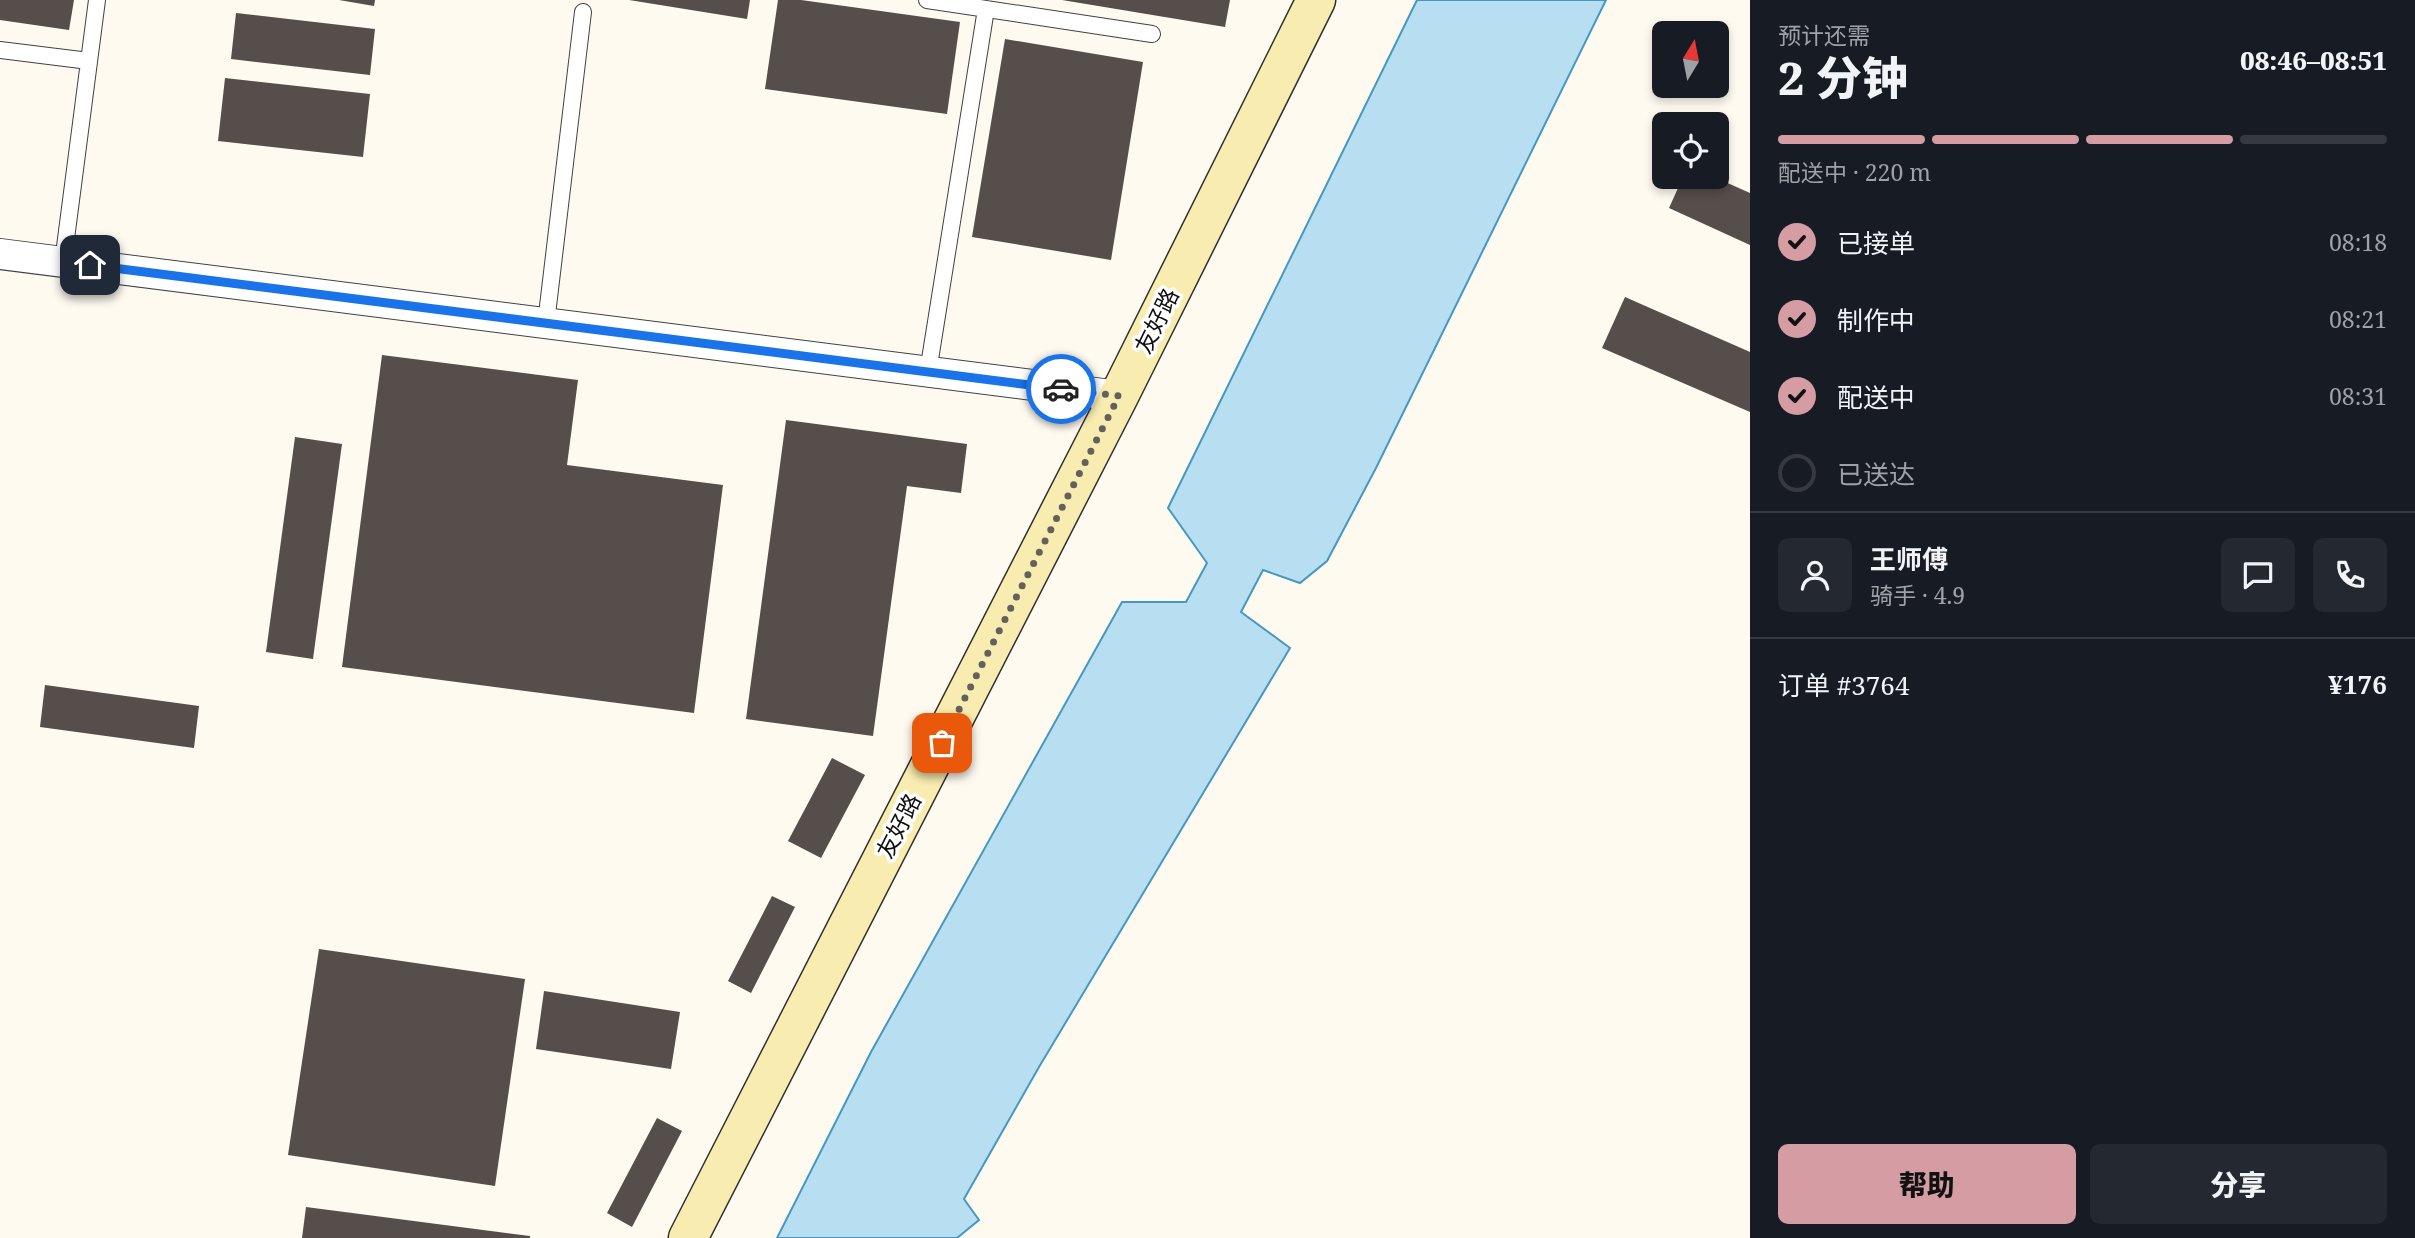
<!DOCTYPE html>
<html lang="zh">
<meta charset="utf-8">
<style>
body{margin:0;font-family:"Noto Serif","Noto Sans SC",serif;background:#242831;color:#f1f3f6;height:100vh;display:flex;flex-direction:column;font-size:26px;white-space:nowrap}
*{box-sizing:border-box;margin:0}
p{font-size:23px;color:#9ea1a6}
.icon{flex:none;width:38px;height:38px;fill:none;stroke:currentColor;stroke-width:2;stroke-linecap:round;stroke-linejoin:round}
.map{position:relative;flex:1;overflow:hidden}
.sheet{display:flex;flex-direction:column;background:#171b24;width:665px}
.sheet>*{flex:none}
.needle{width:46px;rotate:10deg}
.controls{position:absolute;left:1652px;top:21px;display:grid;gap:14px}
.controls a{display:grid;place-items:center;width:77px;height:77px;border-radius:10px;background:#171b24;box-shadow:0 4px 10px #0003;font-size:35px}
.pin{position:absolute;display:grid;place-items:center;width:60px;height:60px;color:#fff;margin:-30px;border-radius:14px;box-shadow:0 4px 10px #0006}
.courier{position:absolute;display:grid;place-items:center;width:70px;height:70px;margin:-35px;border:5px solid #1a73e8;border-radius:50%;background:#fff;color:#222;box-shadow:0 2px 9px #0007}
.headline em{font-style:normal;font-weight:800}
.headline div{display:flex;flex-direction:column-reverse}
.headline{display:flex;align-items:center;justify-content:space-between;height:119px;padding:0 28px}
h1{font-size:46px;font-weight:800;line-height:52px}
.bar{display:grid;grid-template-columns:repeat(4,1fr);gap:10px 7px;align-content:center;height:84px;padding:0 28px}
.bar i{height:9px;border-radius:5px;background:#363941}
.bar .selected{background:#d59ca4}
.bar p{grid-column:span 4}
.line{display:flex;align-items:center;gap:18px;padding:0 28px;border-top:2px solid #363941}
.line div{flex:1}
.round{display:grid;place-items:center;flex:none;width:74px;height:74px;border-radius:10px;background:#242831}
ol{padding:0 28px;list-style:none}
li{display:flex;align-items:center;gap:21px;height:77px}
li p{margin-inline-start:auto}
li .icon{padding:7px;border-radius:50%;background:#d59ca4;color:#111;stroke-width:4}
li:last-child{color:#9ea1a6}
li i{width:38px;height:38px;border:4px solid #363941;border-radius:50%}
.action{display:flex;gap:14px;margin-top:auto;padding:14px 28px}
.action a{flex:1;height:80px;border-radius:10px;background:#d59ca4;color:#111;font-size:28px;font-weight:800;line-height:80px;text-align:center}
.action a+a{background:#242831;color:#f1f3f6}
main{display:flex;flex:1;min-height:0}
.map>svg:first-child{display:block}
.water{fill:#b8dff1;stroke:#4598c2;stroke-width:2}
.building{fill:#554e4b}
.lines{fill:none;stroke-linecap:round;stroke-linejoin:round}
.lane-casing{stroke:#414141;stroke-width:18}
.street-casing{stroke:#414141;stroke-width:32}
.secondary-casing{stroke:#303030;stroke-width:41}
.lane{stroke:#fff;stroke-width:16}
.street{stroke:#fff;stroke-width:30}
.secondary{stroke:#f8ecb0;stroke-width:38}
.done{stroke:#62615d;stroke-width:7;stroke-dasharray:0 12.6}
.route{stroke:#1a73e8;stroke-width:9}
.labels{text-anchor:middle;stroke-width:7;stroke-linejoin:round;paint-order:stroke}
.street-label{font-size:23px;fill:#0e0e0e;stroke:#fff}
</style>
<main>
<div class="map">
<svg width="1750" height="1238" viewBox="0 0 1750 1238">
<rect width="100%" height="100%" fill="#fefaf0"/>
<path class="water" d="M1417,0H1606L1376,468L1327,561L1300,583L1263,570L1241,612L1290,648L1039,1067L964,1199L979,1220L957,1238H777L871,1052L1122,602H1186L1207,563L1168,508Z"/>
<path class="building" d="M0,0H74L69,30L0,20Z
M339,0H375L374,6Z
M629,0H750L747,19Z
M778,0H801L960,22L947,114L765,89Z
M1062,0H1230L1225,27Z
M236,13L375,29L370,75L231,59Z
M1005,39L1143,62L1111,260L972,237Z
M225,78L370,94L363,157L218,141Z
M1683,177H1714L1750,193V245L1669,208Z
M1625,297L1750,352V412L1602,348Z
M382,355L578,380L567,465L723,485L694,713L342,667Z
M786,420L967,444L961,493L907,486L873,736L746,719Z
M295,437L342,444L313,659L266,652Z
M45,685L199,706L194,748L40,727Z
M832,758L865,775L821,858L788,841Z
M772,896L795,907L751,993L728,981Z
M319,949L525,979L495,1186L288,1155Z
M544,991L680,1012L671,1069L536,1049Z
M657,1118L682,1131L632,1227L607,1213Z
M306,1207L530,1236V1238H302Z"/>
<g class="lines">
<g class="lane-casing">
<path id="lane" d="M927,0L1152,34
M0,50L89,61
M63,262L97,0
M546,323L583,12
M928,372L986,9"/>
</g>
<g class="street-casing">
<path id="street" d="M0,254L1119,396"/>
</g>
<g class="secondary-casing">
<path id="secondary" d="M688,1238L1119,396L1316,0"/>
</g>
<use href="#lane" class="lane"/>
<use href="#street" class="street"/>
<use href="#secondary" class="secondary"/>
</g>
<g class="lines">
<path class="done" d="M942,743L1119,396L1061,389"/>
<path class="route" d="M90,265L1061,389"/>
</g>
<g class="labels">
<g class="street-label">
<text transform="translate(1157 321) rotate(-64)" y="8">友好路</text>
<text transform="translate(899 826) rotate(-63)" y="8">友好路</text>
</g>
</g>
</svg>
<div class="controls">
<a><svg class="needle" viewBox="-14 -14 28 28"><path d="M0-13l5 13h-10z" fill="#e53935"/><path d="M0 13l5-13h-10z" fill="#9ea1a6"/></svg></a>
<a><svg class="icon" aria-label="locate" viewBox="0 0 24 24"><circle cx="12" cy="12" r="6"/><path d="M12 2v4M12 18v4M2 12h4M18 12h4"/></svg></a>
</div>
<div class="pin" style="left:942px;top:743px;background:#ea580c"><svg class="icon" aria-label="bag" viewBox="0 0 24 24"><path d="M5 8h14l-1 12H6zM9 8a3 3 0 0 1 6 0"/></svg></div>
<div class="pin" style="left:90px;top:265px;background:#1f2937"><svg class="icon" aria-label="home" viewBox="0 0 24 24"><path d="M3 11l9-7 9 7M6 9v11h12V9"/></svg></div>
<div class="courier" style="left:1061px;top:389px"><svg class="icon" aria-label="car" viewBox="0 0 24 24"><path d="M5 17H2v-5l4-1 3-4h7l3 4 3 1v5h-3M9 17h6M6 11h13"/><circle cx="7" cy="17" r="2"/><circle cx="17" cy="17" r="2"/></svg></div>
</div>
<section class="sheet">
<div class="headline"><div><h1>2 分钟</h1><p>预计还需</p></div><em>08:46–08:51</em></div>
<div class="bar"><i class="selected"></i><i class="selected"></i><i class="selected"></i><i></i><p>配送中 · 220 m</p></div>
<ol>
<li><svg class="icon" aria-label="check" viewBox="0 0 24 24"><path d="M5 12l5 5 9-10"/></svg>已接单<p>08:18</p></li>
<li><svg class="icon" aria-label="check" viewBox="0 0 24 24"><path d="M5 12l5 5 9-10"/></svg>制作中<p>08:21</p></li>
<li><svg class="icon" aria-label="check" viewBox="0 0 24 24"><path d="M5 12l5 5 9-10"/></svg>配送中<p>08:31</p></li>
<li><i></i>已送达</li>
</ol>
<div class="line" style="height:126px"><a class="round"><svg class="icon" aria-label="person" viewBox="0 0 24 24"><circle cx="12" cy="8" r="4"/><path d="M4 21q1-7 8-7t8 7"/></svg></a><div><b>王师傅</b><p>骑手 · 4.9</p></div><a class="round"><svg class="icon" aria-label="chat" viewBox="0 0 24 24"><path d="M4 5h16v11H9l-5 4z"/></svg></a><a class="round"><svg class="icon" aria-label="phone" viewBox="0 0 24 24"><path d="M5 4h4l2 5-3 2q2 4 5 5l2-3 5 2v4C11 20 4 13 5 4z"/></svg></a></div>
<div class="line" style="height:91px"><div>订单 #3764</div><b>¥176</b></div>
<div class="action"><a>帮助</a><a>分享</a></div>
</section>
</main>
